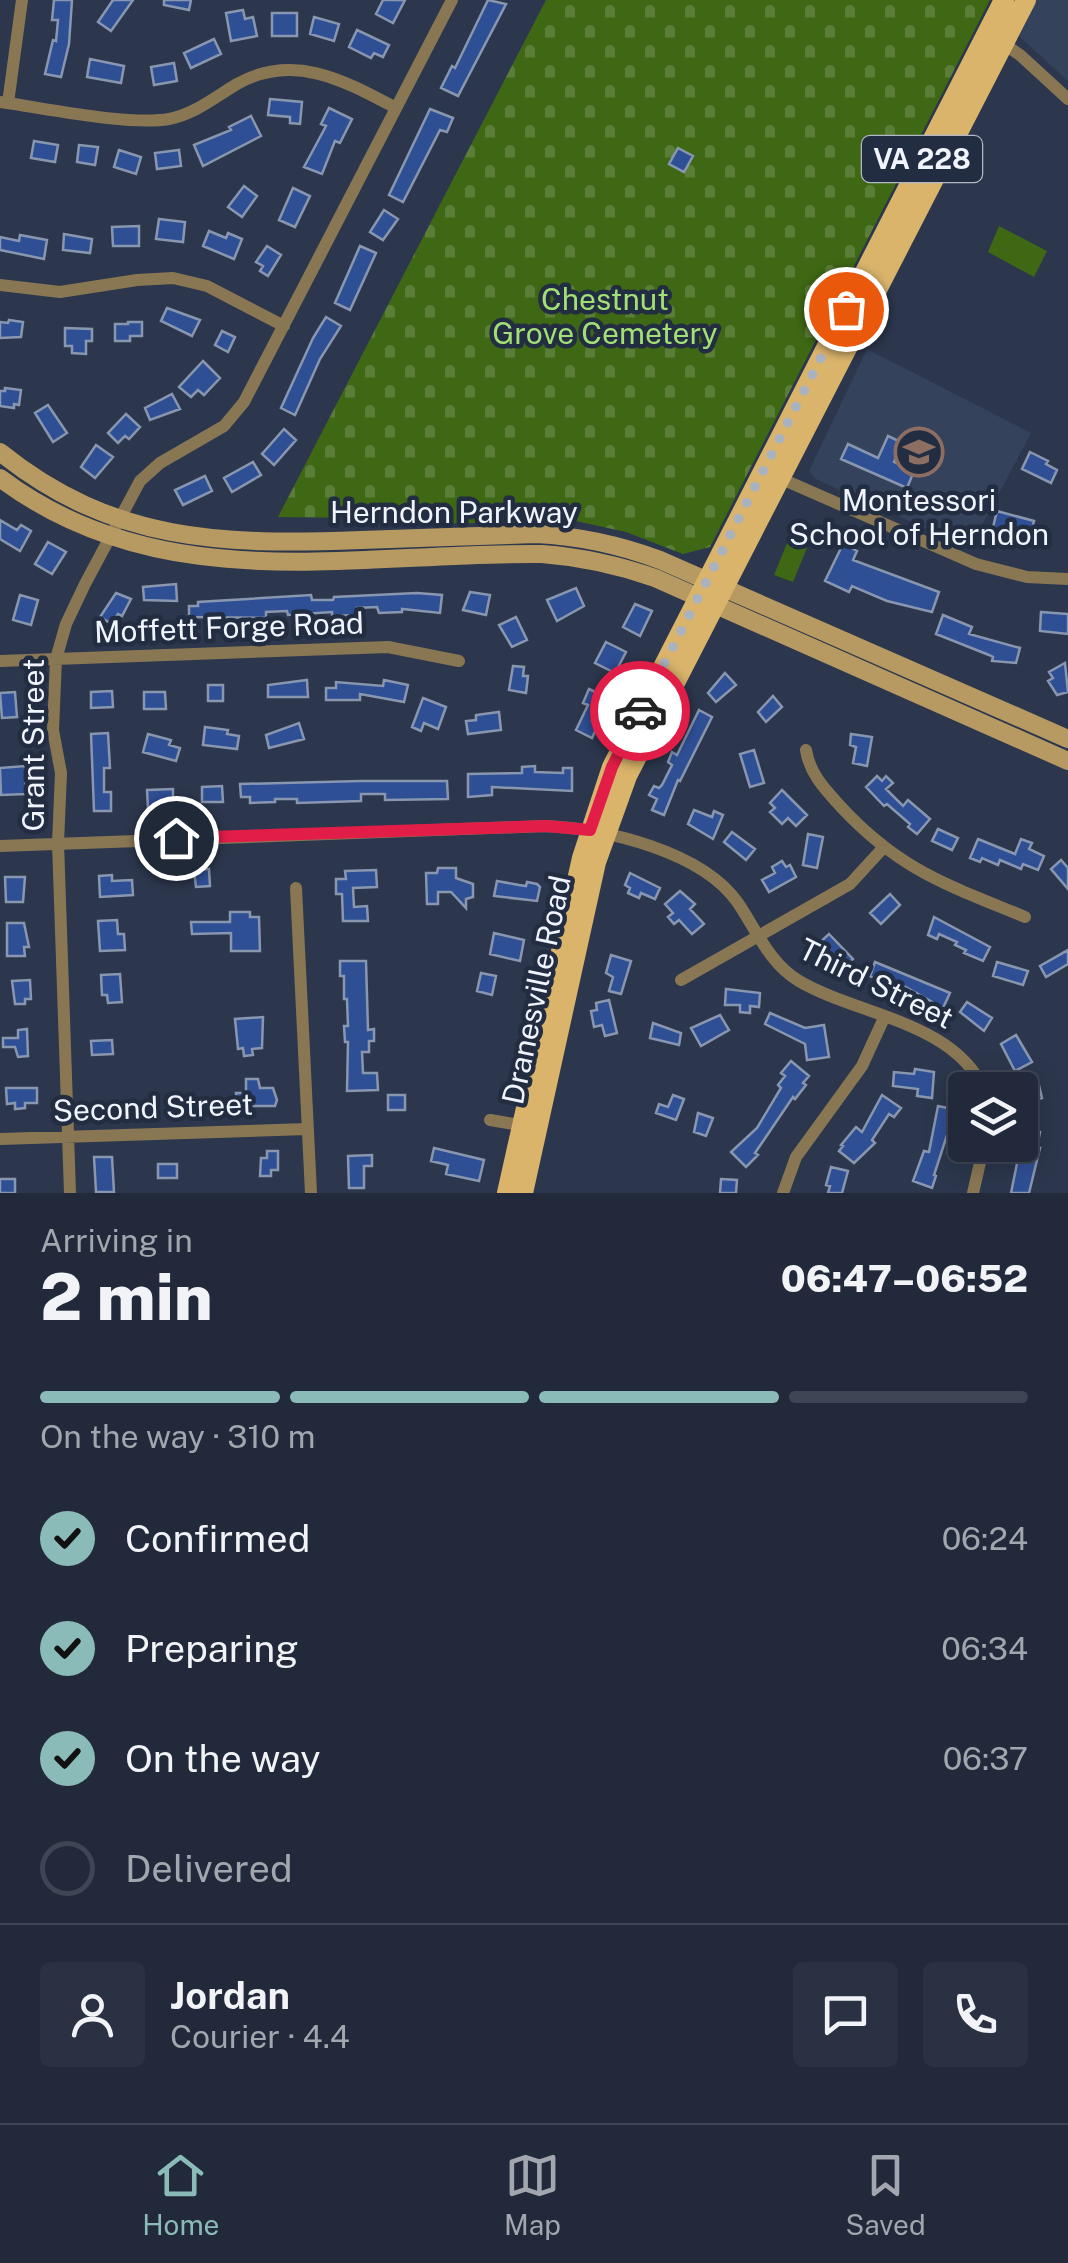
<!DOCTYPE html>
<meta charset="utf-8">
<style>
body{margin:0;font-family:"Public Sans",sans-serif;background:#293142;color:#f1f3f6;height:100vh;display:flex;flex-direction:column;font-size:38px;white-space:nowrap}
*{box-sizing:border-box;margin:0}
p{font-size:32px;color:#a2a6af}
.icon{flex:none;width:55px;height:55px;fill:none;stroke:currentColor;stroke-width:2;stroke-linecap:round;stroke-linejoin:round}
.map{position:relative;height:1193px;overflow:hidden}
.sheet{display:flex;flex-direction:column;background:#21293a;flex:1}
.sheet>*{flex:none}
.tools{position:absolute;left:948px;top:1072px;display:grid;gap:20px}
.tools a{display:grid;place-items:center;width:90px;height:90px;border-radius:10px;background:#21293a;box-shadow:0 5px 25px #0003,0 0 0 2px #3e4554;font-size:50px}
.pin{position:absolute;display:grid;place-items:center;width:85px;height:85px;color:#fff;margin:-42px;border:5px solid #fff;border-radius:50%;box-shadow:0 2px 10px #0007}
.courier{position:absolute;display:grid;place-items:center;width:100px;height:100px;margin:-50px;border:8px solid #e11d48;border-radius:50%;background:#fff;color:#222;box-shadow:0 2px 12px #0007}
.head em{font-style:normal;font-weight:800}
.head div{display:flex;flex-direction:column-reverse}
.head{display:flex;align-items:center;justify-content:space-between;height:170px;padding:0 40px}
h1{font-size:65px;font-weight:800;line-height:75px}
.bar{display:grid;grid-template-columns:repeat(4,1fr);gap:15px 10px;align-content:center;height:120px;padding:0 40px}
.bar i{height:12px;border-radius:8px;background:#3e4554}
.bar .selected{background:#8bbbb9}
.bar p{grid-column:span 4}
.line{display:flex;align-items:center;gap:25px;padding:0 40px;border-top:2px solid #3e4554}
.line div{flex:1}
.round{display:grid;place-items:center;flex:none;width:105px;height:105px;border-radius:10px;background:#293142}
ol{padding:0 40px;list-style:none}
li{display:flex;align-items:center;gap:30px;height:110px}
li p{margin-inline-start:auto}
li .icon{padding:10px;border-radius:50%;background:#8bbbb9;color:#111;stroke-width:4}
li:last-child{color:#a2a6af}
li i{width:55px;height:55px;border:5px solid #3e4554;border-radius:50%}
.menu{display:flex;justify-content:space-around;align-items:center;height:140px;border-top:2px solid #3e4554;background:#21293a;font-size:28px;color:#a2a6af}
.menu a{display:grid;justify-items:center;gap:5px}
.menu .selected{color:#8bbbb9}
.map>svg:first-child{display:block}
.built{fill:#34425c}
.green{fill:#3e6814}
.cemetery{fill:url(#cemetery-stones)}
.building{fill:#2f4f95;stroke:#8896af;stroke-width:2.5}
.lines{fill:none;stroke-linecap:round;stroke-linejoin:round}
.minor{stroke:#897754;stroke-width:12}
.secondary{stroke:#b79a62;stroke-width:18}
.primary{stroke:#dab46b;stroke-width:20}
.done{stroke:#abb2bf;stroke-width:10;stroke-dasharray:0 18}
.route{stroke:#e11d48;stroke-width:12}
.labels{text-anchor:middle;stroke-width:9;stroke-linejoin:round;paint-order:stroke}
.shield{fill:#222d42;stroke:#b2b8c5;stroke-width:2.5}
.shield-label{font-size:28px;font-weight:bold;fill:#f0f4fd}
.park-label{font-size:30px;fill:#a3df75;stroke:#222d42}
.poi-label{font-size:30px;fill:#f0f4fd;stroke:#222d42}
.street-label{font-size:30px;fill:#f0f4fd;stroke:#222d42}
</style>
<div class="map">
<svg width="1068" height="1193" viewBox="0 0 1068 1193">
<defs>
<pattern id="cemetery-stones" width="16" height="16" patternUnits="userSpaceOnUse" patternTransform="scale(2.5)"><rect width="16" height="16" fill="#3e6814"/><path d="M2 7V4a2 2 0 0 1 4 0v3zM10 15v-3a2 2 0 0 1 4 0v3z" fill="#5a7e37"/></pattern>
</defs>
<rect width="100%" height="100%" fill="#2c374d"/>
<path class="built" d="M1025,0H1068V81L1011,29Z
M867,349L1031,433L970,548L848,494L816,479L809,471Z"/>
<path class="green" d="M999,226L1047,251L1034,277L988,252Z
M790,536L809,543L793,582L774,575Z"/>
<path class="cemetery" d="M546,0H990L710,547L683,554L626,532L576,521L380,525L359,518L278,517Z"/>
<path class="building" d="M54,0H72L69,44L61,77L45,74L53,40L56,41L58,20H52Z
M113,0H133L111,31L98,22Z
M164,0H191L189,10L164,5Z
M383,0H405L393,23L376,14Z
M488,0L506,4L458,96L441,88L452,66L455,68Z
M243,10L245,19L253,17L257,36L231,41L226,13Z
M272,13H297V36H272Z
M314,17L339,24L334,41L310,34Z
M357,30L389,45L383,57L374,53L371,58L349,47Z
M214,39L221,54L191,68L184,53Z
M90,59L124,66L121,83L87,77Z
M174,63L177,81L154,85L151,67Z
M270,99L302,102L300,124L290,123V117L268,115Z
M329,108L352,119L340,143L335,141L322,174L304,167L326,126L321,124Z
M430,109L453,118L447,132L440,130L403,202L389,195Z
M251,116L261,136L203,166L194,145L231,130L229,127Z
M34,141L58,145L55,162L31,158Z
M79,145L98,147L95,165L77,162Z
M678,148L693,156L684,172L669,164Z
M119,150L141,157L136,174L114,167Z
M179,150L181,166L157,169L155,153Z
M244,186L257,196L242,217L228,207Z
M293,188L310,196L295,227L279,220Z
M384,210L398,219L383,240L370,232Z
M159,219L185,222L183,242L156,239Z
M139,226V246H113L112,227Z
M209,231L226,238L228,233L242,239L234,259L203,246Z
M64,234L92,239L90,253L63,250Z
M20,235L47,240L44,259L0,250V237L19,241Z
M267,246L281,255L268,276L260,271L263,266L256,262Z
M360,246L376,253L350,310L335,303Z
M167,308L200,320L192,336L161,321Z
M326,317L341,326L320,359L295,415L281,408L313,338Z
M9,320L23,322L21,337L0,338V322L8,323Z
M128,322H142V336H130V341H115V324H128Z
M65,328L92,329V341H86V354L72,353V346H65Z
M222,331L235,337L228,352L215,345Z
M203,361L220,378L204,395L198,390L191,397L179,387Z
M5,388L21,390L19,405L14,404V408L0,406V391H5Z
M172,394L180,409L150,420L145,408Z
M48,405L67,433L53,442L35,413Z
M126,414L140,427L129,439L125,436L118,443L108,433Z
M284,429L296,440L274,465L262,454Z
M888,436L903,443L894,462L914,471L907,488L841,459L848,444L878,458Z
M96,445L113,457L95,478L81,467Z
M1030,452L1048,461L1046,464L1057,470L1051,483L1022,469Z
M253,462L261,475L232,492L224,478Z
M205,476L212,491L183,505L175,490Z
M997,511L1034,521L1029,541L992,531Z
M0,520L17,530L21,525L31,531L20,551L0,539Z
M48,542L66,552L52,574L35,564Z
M843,544L857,551L853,560L939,592L932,612L887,601L852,586L849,592L825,581Z
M176,584L177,601L144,600L143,587Z
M576,588L584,606L557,621L547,600Z
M470,592L490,595L486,615L463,610Z
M116,593L131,599L122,616L118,614L112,624L100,617Z
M417,593L442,595L440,613L402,609V612L379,613L377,607L357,608V615L332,616V612L288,615L287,611L266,612V618L189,617V606H198V602L311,595L312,600H333L334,597Z
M20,595L38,600L31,625L13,620Z
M635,604L652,611L640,636L623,627Z
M1041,612L1068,614V634L1040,631Z
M943,615L972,627L969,634L1020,648L1016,663L992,661L993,657L989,655L936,634Z
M516,617L527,640L512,647L499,625Z
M606,642L626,652L615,673L595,663Z
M1065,663L1068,692L1057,695L1048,681L1053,678L1049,672Z
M513,666L524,667L523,676H528L526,693L509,690Z
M725,673L736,685L716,702L708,693Z
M307,680L308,697H268V685Z
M384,680L408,685L404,702L360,694V700H326V688H336V682L383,686Z
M208,685H223V701H208Z
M589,689L604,696L592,720L599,723L592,738L576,730L588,705L583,703Z
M112,691L113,707L91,708V692Z
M15,692L17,717L2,718L0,693Z
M144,692H165L166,709H144Z
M773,696L782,707L766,722L758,712Z
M423,698L446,707L438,729L424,723L421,731L412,727Z
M699,710L712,717L680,781L678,780L664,815L652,810L657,799L649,795L654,786L659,788L662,785L672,765L668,762L672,752L677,755Z
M499,712L501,730L468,734L466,721L476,720V715Z
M299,723L304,739L269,748L266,735Z
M205,727L228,730L227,734L239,736L237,749L203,745Z
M108,733L110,768H104V792H111V811H94L91,734Z
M148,734L171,740L169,745L180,748L176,761L143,752Z
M851,734L872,737L867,766L853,763L856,747L850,745Z
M754,750L764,783L750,787L740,754Z
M25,766L26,794L1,795L0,768Z
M535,766V772L563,773V768H572V791L492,787V795L468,797V774L522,773V767Z
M877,776L882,781L886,776L893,783L886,789L903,806L908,800L930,819L917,834L908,827L910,824L887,804L884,806L866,787Z
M361,781H447L448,799L385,800V794H361V801L297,803V799H275V802L250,803V797H241L240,784Z
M222,786L223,802H202V787Z
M173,789V809H148L147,790Z
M782,790L807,815L796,826L788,818L782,824L770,812L775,808L770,803Z
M694,810L712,817L714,811L723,815L713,839L688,824Z
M938,829L958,838L952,850L932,841Z
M732,832L755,849L746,860L724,842Z
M808,834L823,837L817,868L803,865Z
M978,839L1015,854L1021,839L1032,843L1029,849L1044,856L1038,870L1023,864L1021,869L1000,860L998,865L982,858L980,862L970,858Z
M1061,860L1068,868V889L1051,869Z
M782,861L786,867L790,865L796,877L769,892L762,880L775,873L772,867Z
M438,868H456V878L473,884V897L466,899V908L451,892H438V904H427L426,873H437Z
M209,869L210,886L196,887L194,871Z
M376,870L377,887L353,888L354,907L367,906L368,921H343L342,894H336V879H346L345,871Z
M630,873L660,888L655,899L641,893L639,898L628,893L630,888L625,885Z
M112,875V881L132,880L133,895L100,897L99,876Z
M5,877H25L23,902H6Z
M497,881L519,885L526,886L527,882L537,884L540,887L537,901L494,896Z
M680,891L695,904L690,909L704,924L692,934L679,920L674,924L668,917L673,913L665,904Z
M890,894L900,905L881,924L870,913Z
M230,912H250V917H259L260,951H231V933L192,934L191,922H230Z
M934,917L990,947L983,961L964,953L966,950L955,945L957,942L939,934L937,939L928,935Z
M117,920L118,934H124L125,950L100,951L98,921Z
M7,923H24L29,947H24L25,956H7Z
M494,933L524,940L520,961L490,954Z
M829,934L853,959L845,967L837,960L834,963L817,945Z
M1068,950V964L1046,977L1040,966Z
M611,955L631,961L621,994L609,991L613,977L606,973Z
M340,961H366L368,1030L374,1029V1041H369V1052H362L363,1073H377L378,1090L347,1091L348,1042H345L344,1026H348L347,999H344V976H340Z
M875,962L950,993L943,1008L902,985L900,990L870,976Z
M997,962L1028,971L1023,985L993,976Z
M481,973L496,976L492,995L477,991Z
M120,974L122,1002L108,1003L107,995H102L101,975Z
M30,980L31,999H25V1004H15L12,981Z
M726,989L760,993L759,1007L750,1006V1013L740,1012V1005H725Z
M609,1000L617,1033L605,1036L602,1025L594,1027L591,1011L597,1010L596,1003Z
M967,1002L992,1018L984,1031L960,1012Z
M770,1013L805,1028L824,1025L829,1057L807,1060L805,1044L765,1024Z
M720,1015L729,1030L701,1046L691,1028Z
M263,1017L262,1048L252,1049L253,1055L244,1056L243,1048L238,1049L235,1019Z
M653,1023L681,1033L679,1045L650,1038Z
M27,1029L28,1056L18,1057L15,1047H3V1038H18V1030Z
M1016,1035L1032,1062L1015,1071L1001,1044Z
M112,1040L113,1054L92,1055L91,1041Z
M791,1061L809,1076L803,1083L806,1085L795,1099L793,1097L755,1153L758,1155L746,1167L731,1152L757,1128L781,1088L778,1085L785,1076L781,1073Z
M915,1069L934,1072L932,1098L917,1096L918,1089L893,1086L894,1072L914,1074Z
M1037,1077L1042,1098L1028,1101L1023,1080Z
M246,1079H258L260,1088H273L277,1100L275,1106H237L236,1093H246Z
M6,1088H37V1103H25V1108L15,1109V1103L7,1104Z
M388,1095H405V1110H388Z
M673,1095L684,1099L676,1120L656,1113L659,1104L668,1107Z
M882,1095L901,1108L894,1117L889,1114L872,1140L875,1143L854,1163L839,1151L843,1146L841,1145L856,1127L862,1132Z
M938,1106L957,1110L952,1133L948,1132L934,1175L936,1176L932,1188L913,1181L924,1151L929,1152Z
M698,1113L713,1118L706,1136L694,1132Z
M1024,1129L1040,1132L1037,1148H1040L1029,1193H1011Z
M434,1148L484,1160L479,1181L446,1174L448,1165L431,1161Z
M267,1151H278V1170H271V1176H260L261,1158H267Z
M372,1155V1166H364V1188H349L348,1156Z
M94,1157H112L114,1192H96Z
M158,1164H177V1178H158Z
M831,1167L848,1171L842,1193H828L830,1186L826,1185Z
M0,1179H15V1193H0Z
M721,1179L737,1180L736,1193H720Z"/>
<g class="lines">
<path class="minor" d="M998,40L1020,55L1068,99
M0,102C44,108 128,126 169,119C195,114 215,97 237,84C294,52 345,81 396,108
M8,103L22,0
M0,285L60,292L137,280L173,278L207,286L284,326
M775,476L976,564L1027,577L1068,579
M0,661L388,647L459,661
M806,750C810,775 826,790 842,808C901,871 948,885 1025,917
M0,846L546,826C606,829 702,851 738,903C757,931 769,963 799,981C857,1015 955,1022 984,1090
M296,888L311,1193
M681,980L850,884L883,848
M490,1120L520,1125
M0,1139L307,1129
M70,1193L58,843L61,773L53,730L56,659L66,624L85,584L140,481L160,463L224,426L244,402L452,0
M783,1193L796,1157L862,1066L884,1018
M973,1193L984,1145"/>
<path class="secondary" d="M0,452C113,543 223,545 361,540C419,538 478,536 536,534C579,536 620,545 660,560L1068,739
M0,478C162,600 355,552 542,554C581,557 618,565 655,578L1068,761"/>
<path class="primary" d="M507,1193L582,858L612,767L1004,0
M523,1193L596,862L627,776L1026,0"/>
</g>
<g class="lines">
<path class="done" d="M640,711L846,309"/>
<path class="route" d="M176,838L546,826L590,830L612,767L640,711"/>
</g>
<defs>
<g id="school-ring" transform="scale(2.5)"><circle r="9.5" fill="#222d42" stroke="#8d6e63" stroke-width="1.5"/><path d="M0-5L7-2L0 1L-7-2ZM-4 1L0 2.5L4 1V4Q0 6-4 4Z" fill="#8d6e63"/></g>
</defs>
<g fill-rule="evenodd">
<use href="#school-ring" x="919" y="452"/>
</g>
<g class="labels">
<rect class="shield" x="862" y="136" width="120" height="46" rx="8"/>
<g class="shield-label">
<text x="922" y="169">VA 228</text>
</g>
<g class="park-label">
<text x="605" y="310">Chestnut<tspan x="605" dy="34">Grove Cemetery</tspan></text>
</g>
<g class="poi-label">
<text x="919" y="511">Montessori<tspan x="919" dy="34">School of Herndon</tspan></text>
</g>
<g class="street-label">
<text x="454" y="523">Herndon Parkway</text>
<text transform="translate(229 628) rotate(-2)" y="10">Moffett Forge Road</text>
<text transform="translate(34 745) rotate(-90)" y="10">Grant Street</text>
<text transform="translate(876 984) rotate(26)" y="10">Third Street</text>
<text transform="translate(537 990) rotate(-78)" y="10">Dranesville Road</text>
<text transform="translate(153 1108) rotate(-2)" y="10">Second Street</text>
</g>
</g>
</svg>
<div class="tools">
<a><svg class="icon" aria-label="layers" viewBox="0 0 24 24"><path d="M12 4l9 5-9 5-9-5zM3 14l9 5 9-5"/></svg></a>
</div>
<div class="pin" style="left:846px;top:309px;background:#ea580c"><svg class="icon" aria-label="bag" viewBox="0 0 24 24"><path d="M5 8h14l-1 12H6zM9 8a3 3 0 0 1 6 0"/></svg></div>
<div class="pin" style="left:176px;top:838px;background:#1f2937"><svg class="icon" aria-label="home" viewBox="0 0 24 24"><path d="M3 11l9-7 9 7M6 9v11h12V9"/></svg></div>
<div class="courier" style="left:640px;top:711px"><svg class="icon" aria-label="car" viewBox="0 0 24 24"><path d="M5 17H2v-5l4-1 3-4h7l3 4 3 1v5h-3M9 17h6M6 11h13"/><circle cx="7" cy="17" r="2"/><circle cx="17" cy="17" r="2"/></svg></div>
</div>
<section class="sheet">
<div class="head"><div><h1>2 min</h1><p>Arriving in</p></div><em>06:47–06:52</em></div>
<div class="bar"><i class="selected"></i><i class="selected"></i><i class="selected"></i><i></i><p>On the way · 310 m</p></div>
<ol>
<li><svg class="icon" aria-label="check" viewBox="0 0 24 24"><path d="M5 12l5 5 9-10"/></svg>Confirmed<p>06:24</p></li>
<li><svg class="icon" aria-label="check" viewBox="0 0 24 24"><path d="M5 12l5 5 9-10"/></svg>Preparing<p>06:34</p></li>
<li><svg class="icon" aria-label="check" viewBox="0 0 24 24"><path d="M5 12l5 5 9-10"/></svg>On the way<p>06:37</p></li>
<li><i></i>Delivered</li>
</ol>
<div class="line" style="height:180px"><a class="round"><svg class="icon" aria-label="person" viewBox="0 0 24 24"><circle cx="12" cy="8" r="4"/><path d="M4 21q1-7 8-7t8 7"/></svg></a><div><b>Jordan</b><p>Courier · 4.4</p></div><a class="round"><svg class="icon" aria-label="chat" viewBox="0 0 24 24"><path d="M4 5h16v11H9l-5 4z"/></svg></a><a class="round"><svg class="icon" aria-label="phone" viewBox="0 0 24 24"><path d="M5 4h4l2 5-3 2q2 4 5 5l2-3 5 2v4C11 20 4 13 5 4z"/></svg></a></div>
</section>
<nav class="menu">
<a class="selected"><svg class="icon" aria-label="home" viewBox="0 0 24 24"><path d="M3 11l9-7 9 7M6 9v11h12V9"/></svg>Home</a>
<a><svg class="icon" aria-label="map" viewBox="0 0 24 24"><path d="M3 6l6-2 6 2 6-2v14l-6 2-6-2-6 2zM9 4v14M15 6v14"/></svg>Map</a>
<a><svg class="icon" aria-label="saved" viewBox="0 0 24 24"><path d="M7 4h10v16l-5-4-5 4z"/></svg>Saved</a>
</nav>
